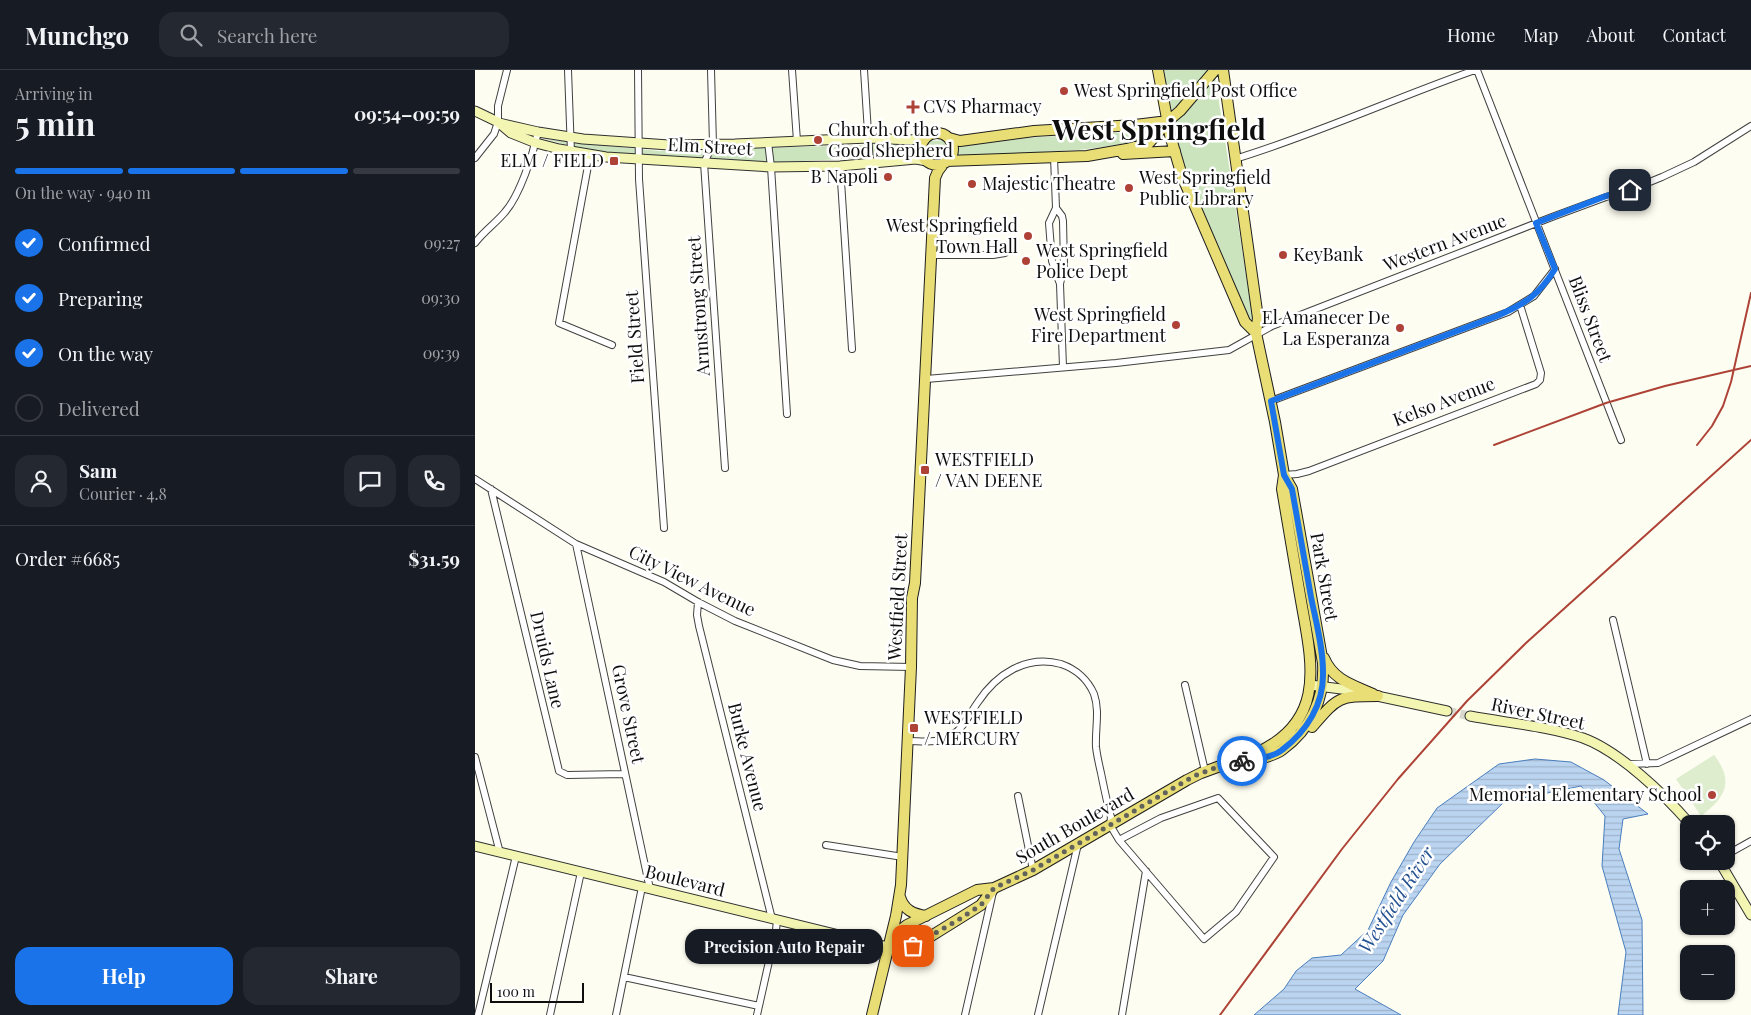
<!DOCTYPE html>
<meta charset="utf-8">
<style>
body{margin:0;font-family:"Playfair Display",serif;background:#242831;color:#f1f3f6;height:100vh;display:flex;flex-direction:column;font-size:19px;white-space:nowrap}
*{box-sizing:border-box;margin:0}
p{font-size:16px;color:#9ea1a6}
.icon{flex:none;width:28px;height:28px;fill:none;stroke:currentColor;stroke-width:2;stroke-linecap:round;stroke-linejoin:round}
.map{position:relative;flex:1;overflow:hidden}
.panel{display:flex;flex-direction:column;background:#171b24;width:475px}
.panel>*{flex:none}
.controls{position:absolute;left:1205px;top:745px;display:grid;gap:10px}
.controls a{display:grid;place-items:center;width:55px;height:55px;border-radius:10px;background:#171b24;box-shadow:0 1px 4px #0004;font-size:25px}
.scale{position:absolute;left:15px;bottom:12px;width:94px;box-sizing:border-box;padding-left:5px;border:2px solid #0e0e0e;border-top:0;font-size:14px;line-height:18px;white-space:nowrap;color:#0e0e0e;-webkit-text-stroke:4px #fff;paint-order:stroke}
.pin{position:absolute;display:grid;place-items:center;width:42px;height:42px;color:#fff;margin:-21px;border-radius:10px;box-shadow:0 2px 8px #0006}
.courier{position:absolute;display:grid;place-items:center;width:50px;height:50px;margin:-25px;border:4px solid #1a73e8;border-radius:50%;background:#fff;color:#222;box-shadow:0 1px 6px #0007}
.bubble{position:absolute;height:35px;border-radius:15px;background:#171b24;box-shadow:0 1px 4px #0004;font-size:16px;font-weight:700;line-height:35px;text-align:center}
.summary em{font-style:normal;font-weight:700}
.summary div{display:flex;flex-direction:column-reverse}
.summary{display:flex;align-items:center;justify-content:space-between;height:85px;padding:0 15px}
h1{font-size:32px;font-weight:700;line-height:38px}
.bar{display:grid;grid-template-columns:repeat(4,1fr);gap:8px 5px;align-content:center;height:60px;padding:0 15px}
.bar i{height:6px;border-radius:4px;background:#363941}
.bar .on{background:#1a73e8}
.bar p{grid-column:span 4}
.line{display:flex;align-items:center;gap:12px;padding:0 15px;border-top:1px solid #363941}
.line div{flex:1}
.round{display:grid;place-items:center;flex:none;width:52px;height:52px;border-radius:15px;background:#242831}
ol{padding:0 15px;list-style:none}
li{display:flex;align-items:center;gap:15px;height:55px}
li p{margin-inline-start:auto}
li .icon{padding:5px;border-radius:50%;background:#1a73e8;color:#fff;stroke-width:4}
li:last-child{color:#9ea1a6}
li i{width:28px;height:28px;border:2px solid #363941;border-radius:50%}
.action{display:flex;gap:10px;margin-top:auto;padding:10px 15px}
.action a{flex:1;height:58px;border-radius:15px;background:#1a73e8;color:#fff;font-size:20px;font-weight:700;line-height:58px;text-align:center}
.action a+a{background:#242831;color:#f1f3f6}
header{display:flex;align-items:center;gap:30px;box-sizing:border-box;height:70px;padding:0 25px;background:#171b24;border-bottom:1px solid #363941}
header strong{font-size:24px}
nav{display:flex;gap:28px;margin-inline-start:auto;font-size:18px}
.search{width:350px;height:45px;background:#242831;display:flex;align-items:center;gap:12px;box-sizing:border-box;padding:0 18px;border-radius:15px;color:#9ea1a6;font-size:19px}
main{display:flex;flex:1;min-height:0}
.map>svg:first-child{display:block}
.grass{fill:#cce4be}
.pitch{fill:#ddedce}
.water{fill:url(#water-rules);stroke:#4a7ebe}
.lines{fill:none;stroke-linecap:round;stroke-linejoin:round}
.secondary-tunnel{stroke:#d9d9cf;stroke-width:9;stroke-dasharray:9 4.5;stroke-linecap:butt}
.street-casing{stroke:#414141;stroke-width:8}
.secondary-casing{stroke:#303030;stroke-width:11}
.primary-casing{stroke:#1f1f1f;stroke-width:12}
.street{stroke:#fff;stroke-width:6}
.secondary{stroke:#f3f6b3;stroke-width:9}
.primary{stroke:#e9de75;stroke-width:10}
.rail{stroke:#ae4236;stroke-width:2}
.done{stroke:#62625d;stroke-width:5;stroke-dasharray:0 9}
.route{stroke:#1a73e8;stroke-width:6}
.poi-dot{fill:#ae4236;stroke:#fff;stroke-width:2}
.labels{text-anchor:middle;stroke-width:5;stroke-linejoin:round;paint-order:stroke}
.poi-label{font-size:18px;fill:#0e0e0e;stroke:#fff;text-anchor:start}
.street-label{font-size:18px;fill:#0e0e0e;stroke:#fff}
.water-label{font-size:19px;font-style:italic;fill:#255292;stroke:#fff}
.town-label{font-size:28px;font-weight:bold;fill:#0e0e0e;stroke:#fff}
</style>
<header>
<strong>Munchgo</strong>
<div class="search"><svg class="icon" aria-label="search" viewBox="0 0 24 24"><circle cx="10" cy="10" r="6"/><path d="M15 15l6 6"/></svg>Search here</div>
<nav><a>Home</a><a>Map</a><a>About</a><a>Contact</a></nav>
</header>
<main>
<section class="panel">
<div class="summary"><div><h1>5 min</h1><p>Arriving in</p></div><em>09:54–09:59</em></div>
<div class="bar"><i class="on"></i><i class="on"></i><i class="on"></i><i></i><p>On the way · 940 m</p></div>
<ol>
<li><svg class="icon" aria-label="check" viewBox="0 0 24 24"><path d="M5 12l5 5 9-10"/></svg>Confirmed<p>09:27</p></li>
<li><svg class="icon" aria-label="check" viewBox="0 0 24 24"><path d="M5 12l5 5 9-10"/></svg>Preparing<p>09:30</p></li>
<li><svg class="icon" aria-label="check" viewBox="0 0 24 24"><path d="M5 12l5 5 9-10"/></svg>On the way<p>09:39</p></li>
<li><i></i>Delivered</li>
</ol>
<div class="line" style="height:90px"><a class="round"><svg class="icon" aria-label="person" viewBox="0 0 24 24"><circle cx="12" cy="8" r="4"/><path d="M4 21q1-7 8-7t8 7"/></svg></a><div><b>Sam</b><p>Courier · 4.8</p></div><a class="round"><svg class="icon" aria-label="chat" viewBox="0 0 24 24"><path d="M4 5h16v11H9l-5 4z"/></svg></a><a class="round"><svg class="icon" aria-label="phone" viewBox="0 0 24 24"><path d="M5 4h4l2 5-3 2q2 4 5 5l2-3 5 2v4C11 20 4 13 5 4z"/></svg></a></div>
<div class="line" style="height:65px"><div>Order #6685</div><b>$31.59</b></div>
<div class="action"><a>Help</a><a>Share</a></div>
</section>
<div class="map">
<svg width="1276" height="945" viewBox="0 0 1276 945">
<defs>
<pattern id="water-rules" width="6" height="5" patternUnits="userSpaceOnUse" patternTransform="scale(1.25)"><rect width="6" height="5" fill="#bbd4ef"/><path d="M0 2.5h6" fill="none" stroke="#a0b5cc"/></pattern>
</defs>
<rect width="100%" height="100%" fill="#fdfdf1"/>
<path class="grass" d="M689,0H739L778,249L774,250L715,114L700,64Z
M658,62L663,64L662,71L629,77L603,80L487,86L447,85L308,92H264L156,85L114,80L68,69L184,81L386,75L448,71L526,69Z"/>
<path class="pitch" d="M1239,685C1260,712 1250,728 1226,746L1201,709Z"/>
<path class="water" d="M1060,689L1096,692L1129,710L1173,744L1148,749L1144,779L1167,850L1168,945H1143L1151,882L1127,796L1130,746L1106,716L1029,732L965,794L928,845L908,891L880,919L926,945H779L809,919L821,901L837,888L866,885L893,860L916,812L939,772L962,738L1024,694Z"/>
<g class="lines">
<path class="secondary-tunnel" d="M972,641L995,646"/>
<g class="street-casing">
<path id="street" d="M93,0L96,82
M163,0L164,109L189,458
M236,0L238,74L229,93L250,398
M317,0L322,71
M389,0L395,94
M1002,0L1146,370
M293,72L296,97L312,344
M115,85L84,253L137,275
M579,87L581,138L574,153L575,166L577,191L585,214L588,297
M0,88L19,64L23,52V36L32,0
M760,89C842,64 920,28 1000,0
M365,96L377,279
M581,138L587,146L588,151L589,196L585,214
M0,173C9,161 21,153 30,142C45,125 58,84 63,62
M456,185H518L530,183
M451,309L641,293L754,280L797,256L1077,147L1131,127L1155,120L1187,107L1219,92L1276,56
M796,331L1033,242L1059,226L1080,199
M809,405L822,404L834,401L1061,314L1065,310L1066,303L1045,235
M0,409L101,474L189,512L223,532L260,551L358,590L385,596L436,597
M16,419L84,701L92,705L150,704
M101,474L175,819
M223,532L222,545L224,556L297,849
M1138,550L1172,694
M710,615L730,701
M433,671C448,671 463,674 477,665C489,658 495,643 503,632C521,605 551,584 586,594C601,599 613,610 619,624C625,641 620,659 621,677C622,686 624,694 626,703C629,718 632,733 636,747L635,755L644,770L729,869L761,842L799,787L743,728L686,748L644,770
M0,687L25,783
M1152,694L1183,693L1276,649
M543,726L558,800
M351,775L428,787
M1251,785L1276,771
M149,907L284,936
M3,945L41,786
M75,945L106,802
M141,945L167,817
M282,945L301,860L302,850
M490,945L518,822
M563,945L603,774
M647,945L671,801"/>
</g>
<g class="secondary-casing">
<path id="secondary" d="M0,41L23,52L36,63L61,73L84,79L131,87L296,97L365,96L441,89L452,91
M24,53L63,62L108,69L194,75L260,74L393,68L436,70L452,66
M835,615L874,620L972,641
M995,646C1032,653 1072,656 1108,668C1144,681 1190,725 1215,754
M0,776L413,877
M1244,791L1276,845"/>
</g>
<g class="primary-casing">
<path id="primary" d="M683,0L695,65L707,106L770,252L781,263L800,352L809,405L817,419L848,593C850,628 836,659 807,680C795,689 766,692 750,694
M748,0L783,248L781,263
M665,55L667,75
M446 79a16 16 0 1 1 32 0a16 16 0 1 1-32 0Z
M474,68L485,71L559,61L660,55L693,51
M648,84L700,81
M471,91L612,86L652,79L674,73L693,51L705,41L740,0
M849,588C858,610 878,615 898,624
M837,657C863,627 863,626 903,626
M779,684C855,651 836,590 825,525C819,490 813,455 807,419L809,405
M425,827C429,840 438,844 451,846
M417,870L424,861L432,855L502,820L519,818L558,800L712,710L726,703L756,692
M413,877L428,879L445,873L506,835L519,818
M397,945L421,846L426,815L436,597L437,528L440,513L460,108L463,101L469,93"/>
</g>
<use href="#street" class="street"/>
<use href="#secondary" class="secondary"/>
<use href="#primary" class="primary"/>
<path class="rail" d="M1019,375L1131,333L1190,316L1276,296
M1222,375L1237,356L1248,336L1256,312L1276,223
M745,945L867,779L923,709L992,631L1051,573L1276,370"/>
</g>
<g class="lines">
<path class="done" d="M438,876L483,850L506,835L519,818L558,800L719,706L750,694L767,691"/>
<path class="route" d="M767,691C779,689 797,688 807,680C832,661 849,634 848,602C848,577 841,552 836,527C830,491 823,455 817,419L809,405L796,331L1022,246C1050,234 1064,225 1080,199L1061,153L1131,126L1155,120"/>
</g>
<g class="poi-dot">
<circle cx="589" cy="21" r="5"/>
<path d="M435.5 29.5h5v5h5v5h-5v5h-5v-5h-5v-5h5z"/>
<circle cx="343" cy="70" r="5"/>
<rect x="134" y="86" width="10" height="10" rx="2.5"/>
<circle cx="413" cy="107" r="5"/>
<circle cx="497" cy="114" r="5"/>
<circle cx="654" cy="118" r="5"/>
<circle cx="553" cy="166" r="5"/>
<circle cx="808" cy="185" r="5"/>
<circle cx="551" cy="191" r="5"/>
<circle cx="701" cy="255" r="5"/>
<circle cx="925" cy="258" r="5"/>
<rect x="445" y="395" width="10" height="10" rx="2.5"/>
<rect x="434" y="653" width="10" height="10" rx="2.5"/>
<circle cx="1237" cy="725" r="5"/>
</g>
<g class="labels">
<g class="poi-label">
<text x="599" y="27">West Springfield Post Office</text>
<text x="448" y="43">CVS Pharmacy</text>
<text x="353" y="66">Church of the<tspan x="353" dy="21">Good Shepherd</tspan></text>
<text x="129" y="97" text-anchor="end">ELM / FIELD</text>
<text x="403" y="113" text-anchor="end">B Napoli</text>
<text x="664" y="114">West Springfield<tspan x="664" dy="21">Public Library</tspan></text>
<text x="507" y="120">Majestic Theatre</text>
<text x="543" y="162" text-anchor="end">West Springfield<tspan x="543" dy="21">Town Hall</tspan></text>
<text x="561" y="187">West Springfield<tspan x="561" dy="21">Police Dept</tspan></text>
<text x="818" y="191">KeyBank</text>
<text x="691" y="251" text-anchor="end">West Springfield<tspan x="691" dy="21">Fire Department</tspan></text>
<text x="915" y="254" text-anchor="end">El Amanecer De<tspan x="915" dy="21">La Esperanza</tspan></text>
<text x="460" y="396">WESTFIELD<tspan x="460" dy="21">/ VAN DEENE</tspan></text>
<text x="449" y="654">WESTFIELD<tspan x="449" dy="21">/ MERCURY</tspan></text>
<text x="1227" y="731" text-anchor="end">Memorial Elementary School</text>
</g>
<g class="street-label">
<text transform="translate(235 77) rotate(3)" y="6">Elm Street</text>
<text transform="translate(970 173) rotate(-21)" y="6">Western Avenue</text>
<text transform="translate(224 236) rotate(-94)" y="6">Armstrong Street</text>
<text transform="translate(1115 249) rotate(69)" y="6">Bliss Street</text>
<text transform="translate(160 267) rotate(-94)" y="6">Field Street</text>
<text transform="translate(969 332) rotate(-21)" y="6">Kelso Avenue</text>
<text transform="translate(849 507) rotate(80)" y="6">Park Street</text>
<text transform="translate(217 511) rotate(26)" y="6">City View Avenue</text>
<text transform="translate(423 527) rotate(-87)" y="6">Westfield Street</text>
<text transform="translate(72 590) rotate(77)" y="6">Druids Lane</text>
<text transform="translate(153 644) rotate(78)" y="6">Grove Street</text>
<text transform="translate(1063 644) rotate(12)" y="6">River Street</text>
<text transform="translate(272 687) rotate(76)" y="6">Burke Avenue</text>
<text transform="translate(600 756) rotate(-30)" y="6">South Boulevard</text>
<text transform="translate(210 811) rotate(14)" y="6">Boulevard</text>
</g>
<g class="water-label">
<text transform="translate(921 830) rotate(-57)" y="7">Westfield River</text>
</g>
<g class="town-label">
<text x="684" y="70">West Springfield</text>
</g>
</g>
</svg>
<div class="controls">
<a><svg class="icon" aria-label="locate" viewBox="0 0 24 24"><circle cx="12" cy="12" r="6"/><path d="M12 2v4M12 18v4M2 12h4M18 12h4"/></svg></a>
<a>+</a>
<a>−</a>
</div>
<div class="scale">100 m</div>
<div class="pin" style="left:438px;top:876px;background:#ea580c"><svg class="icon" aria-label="bag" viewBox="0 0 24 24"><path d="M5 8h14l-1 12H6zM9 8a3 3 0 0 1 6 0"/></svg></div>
<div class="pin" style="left:1155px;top:120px;background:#1f2937"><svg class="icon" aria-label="home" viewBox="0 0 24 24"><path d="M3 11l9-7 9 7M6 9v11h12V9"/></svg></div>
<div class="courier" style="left:767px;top:691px"><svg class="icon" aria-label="bike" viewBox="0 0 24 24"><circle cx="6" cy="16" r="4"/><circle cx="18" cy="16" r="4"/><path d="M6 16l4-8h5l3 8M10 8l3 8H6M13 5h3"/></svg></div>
<div class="bubble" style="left:210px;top:859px;width:198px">Precision Auto Repair</div>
</div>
</main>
